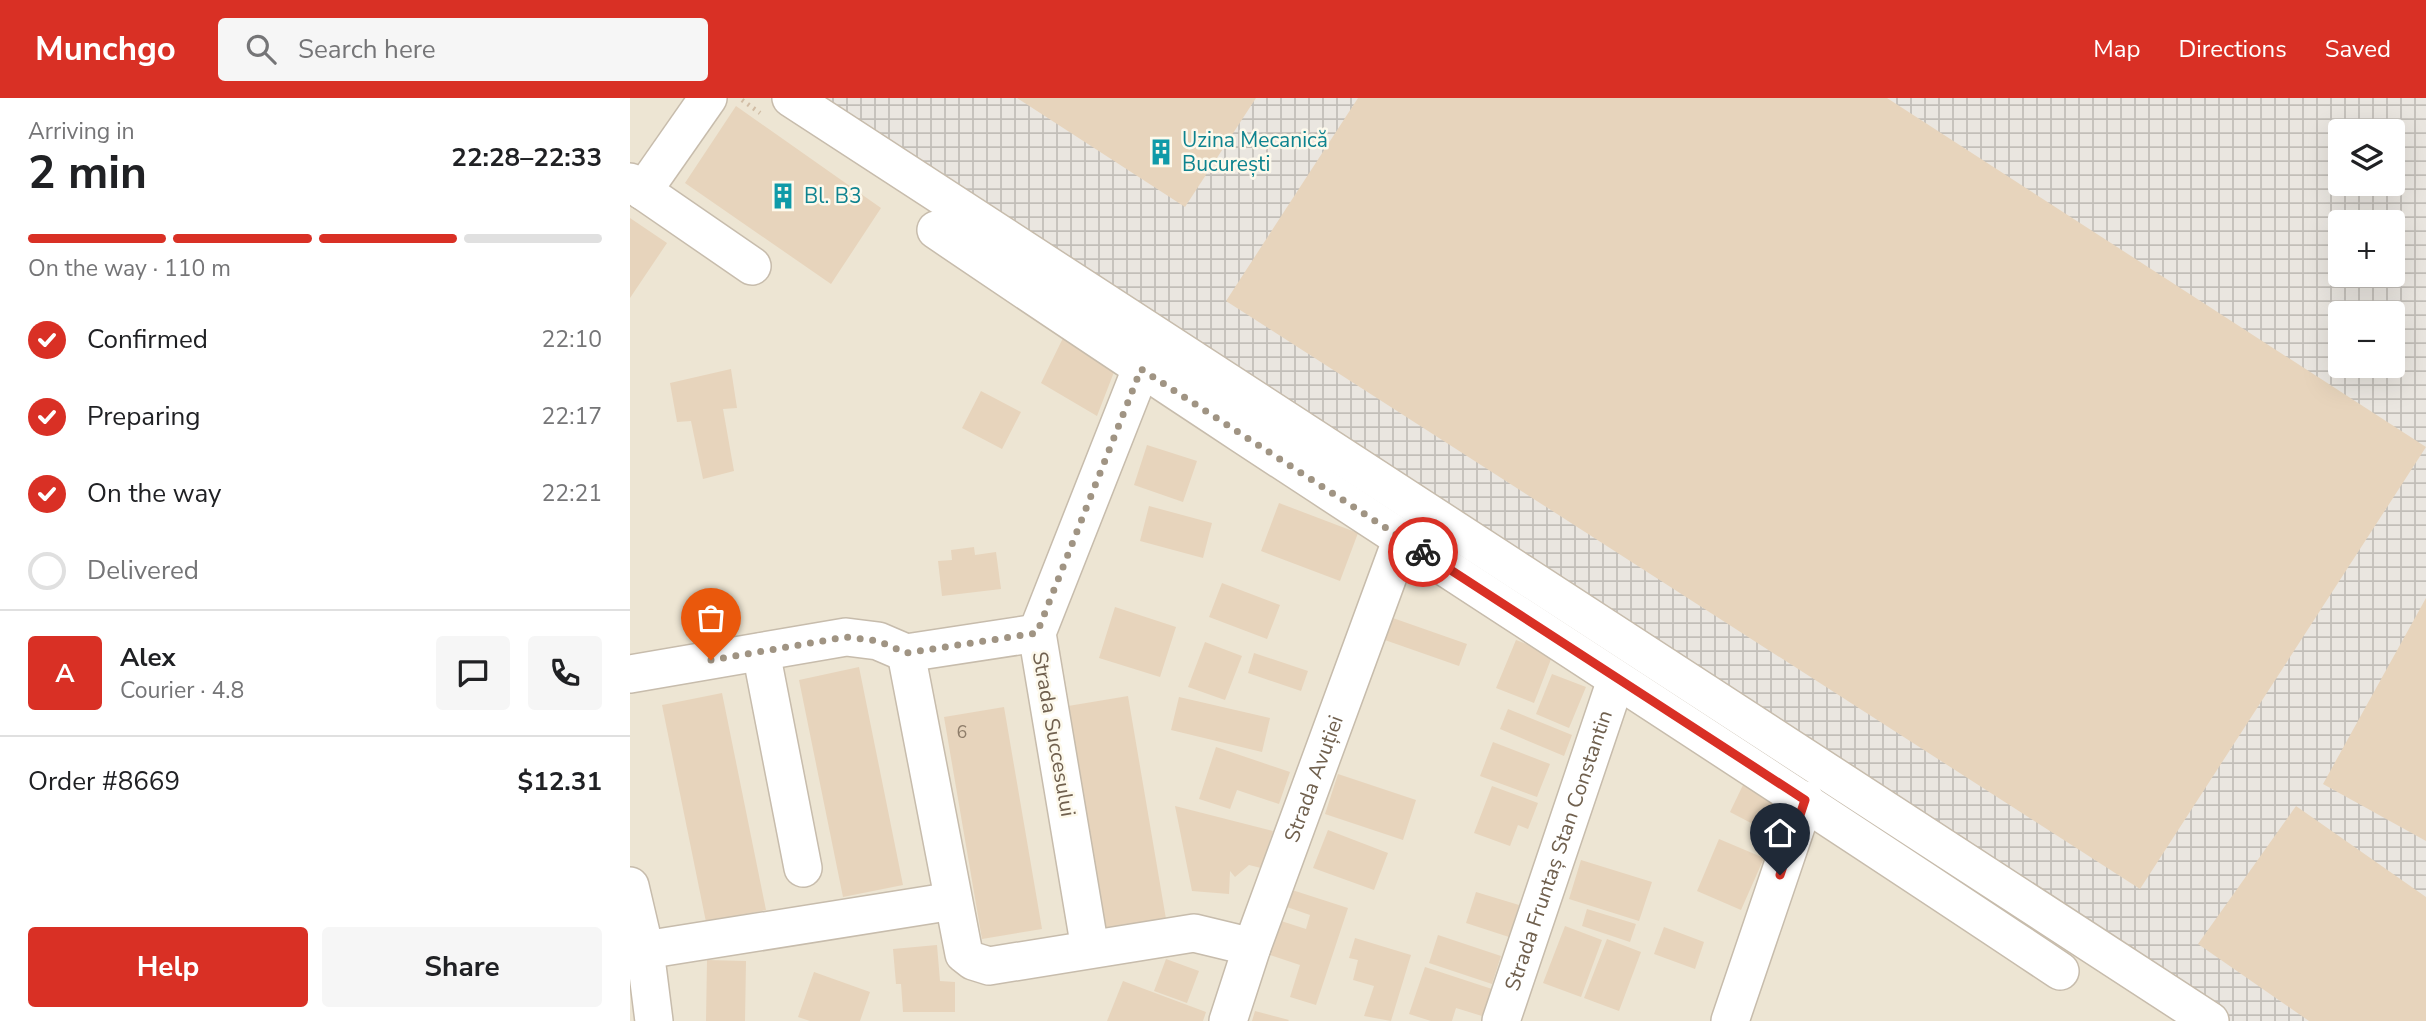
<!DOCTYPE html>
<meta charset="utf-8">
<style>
body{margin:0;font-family:"Nunito Sans",sans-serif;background:#f6f6f6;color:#202124;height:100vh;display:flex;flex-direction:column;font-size:26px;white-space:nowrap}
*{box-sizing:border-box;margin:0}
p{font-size:23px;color:#757577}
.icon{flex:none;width:38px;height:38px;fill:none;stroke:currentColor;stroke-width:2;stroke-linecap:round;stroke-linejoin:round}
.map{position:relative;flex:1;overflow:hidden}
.side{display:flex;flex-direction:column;background:#fff;width:630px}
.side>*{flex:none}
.buttons{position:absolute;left:1698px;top:21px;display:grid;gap:14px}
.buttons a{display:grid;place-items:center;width:77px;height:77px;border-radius:7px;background:#fff;box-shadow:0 7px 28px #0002;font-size:35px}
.pin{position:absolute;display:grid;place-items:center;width:60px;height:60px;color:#fff;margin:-72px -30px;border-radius:50% 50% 50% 0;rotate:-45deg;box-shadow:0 0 7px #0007}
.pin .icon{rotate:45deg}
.courier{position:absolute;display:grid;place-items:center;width:70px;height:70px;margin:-35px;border:5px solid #d93025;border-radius:50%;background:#fff;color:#222;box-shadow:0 2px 9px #0007}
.summary em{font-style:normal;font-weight:700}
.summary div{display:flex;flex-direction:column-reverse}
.summary{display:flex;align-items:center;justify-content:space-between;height:119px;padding:0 28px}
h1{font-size:46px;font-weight:700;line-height:52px}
.bar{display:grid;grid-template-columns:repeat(4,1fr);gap:10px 7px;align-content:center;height:84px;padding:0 28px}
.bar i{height:9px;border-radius:5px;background:#e0e0e0}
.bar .current{background:#d93025}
.bar p{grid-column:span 4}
.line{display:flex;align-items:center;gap:18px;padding:0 28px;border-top:2px solid #e0e0e0}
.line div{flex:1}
.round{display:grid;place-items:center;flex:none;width:74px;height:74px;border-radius:7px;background:#f6f6f6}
ol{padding:0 28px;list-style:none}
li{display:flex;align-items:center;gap:21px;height:77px}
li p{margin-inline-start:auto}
li .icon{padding:7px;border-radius:50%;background:#d93025;color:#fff;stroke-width:4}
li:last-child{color:#757577}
li i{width:38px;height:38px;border:4px solid #e0e0e0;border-radius:50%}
.cta{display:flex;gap:14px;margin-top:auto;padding:14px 28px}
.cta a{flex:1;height:80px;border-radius:7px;background:#d93025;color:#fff;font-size:28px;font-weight:700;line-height:80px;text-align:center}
.cta a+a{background:#f6f6f6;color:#202124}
header{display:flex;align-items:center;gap:42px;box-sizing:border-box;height:98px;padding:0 35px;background:#d93025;color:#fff}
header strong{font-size:33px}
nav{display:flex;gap:38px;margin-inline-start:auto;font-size:24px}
.search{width:490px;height:63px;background:#f6f6f6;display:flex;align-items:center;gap:18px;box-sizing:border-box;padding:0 24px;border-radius:7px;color:#757577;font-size:26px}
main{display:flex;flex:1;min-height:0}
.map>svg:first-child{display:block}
.residential{fill:#ede5d3}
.industrial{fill:url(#industrial-grid);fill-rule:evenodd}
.building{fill:#e7d4bc}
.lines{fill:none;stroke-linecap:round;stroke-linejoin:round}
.minor-casing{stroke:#c7bcac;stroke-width:40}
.path{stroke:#d1bda5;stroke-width:4.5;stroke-dasharray:2 5;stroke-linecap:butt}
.minor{stroke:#fff;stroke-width:37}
.done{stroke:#a09483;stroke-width:7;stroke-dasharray:0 12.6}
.route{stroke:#d93025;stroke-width:9}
.labels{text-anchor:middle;stroke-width:5;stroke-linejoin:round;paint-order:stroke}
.number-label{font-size:18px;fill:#8e7d6a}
.culture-label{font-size:21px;fill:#0d838f;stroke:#fdf9ec;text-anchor:start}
.street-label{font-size:21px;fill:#70604e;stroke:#fdf9ec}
</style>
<header>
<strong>Munchgo</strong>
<div class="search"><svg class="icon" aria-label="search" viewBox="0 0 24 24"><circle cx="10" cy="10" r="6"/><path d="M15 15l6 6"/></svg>Search here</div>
<nav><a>Map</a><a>Directions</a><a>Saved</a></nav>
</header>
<main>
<section class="side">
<div class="summary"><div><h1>2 min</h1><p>Arriving in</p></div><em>22:28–22:33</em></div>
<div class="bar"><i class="current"></i><i class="current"></i><i class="current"></i><i></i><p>On the way · 110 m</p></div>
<ol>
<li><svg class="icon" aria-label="check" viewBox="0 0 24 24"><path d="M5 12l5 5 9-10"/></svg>Confirmed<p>22:10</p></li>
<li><svg class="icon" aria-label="check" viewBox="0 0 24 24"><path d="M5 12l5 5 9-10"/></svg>Preparing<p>22:17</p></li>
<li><svg class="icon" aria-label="check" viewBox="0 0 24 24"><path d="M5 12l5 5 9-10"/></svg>On the way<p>22:21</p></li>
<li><i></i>Delivered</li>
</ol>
<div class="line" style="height:126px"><b class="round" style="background:#d93025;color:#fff">A</b><div><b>Alex</b><p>Courier · 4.8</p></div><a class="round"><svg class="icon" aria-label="chat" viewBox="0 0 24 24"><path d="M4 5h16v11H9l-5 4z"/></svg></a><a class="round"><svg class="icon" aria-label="phone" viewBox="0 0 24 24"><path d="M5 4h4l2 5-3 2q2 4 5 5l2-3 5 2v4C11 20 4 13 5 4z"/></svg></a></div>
<div class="line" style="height:91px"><div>Order #8669</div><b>$12.31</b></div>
<div class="cta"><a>Help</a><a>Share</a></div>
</section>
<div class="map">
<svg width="1796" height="923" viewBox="0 0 1796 923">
<defs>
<pattern id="industrial-grid" width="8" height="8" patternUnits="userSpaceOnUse" patternTransform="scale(1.75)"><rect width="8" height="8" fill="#eae6e0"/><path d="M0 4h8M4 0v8" fill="none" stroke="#c2beb8"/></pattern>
</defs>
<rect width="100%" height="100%" fill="#faf5e6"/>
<path class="residential" d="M0,0H140L1566,923H0Z"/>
<path class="industrial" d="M140,0H1796V923H1566ZM1710,33H1762V86H1710ZM1710,124H1762V177H1710ZM1710,215H1762V268H1710Z"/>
<path class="building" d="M387,0H626L555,109Z
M728,0H1257L1796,349L1510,791L596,203Z
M106,8L251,110L201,186L55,85Z
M0,120L37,145L0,200Z
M433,240L484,274L467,318L411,285Z
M101,271L107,310L93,311L104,373L73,381L61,323L47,324L40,285Z
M351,293L391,314L372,351L332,330Z
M517,347L567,363L553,404L504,387Z
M649,405L728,435L710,483L631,453Z
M519,408L582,425L573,460L510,443Z
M344,449L345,457L366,454L371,491L312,498L308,463L322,462L321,452Z
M592,485L650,507L637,541L579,519Z
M1796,500V743L1693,686Z
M485,509L546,529L530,579L469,560Z
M760,519L837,546L829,568L752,541Z
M886,542L923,556L904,605L866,590Z
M575,544L612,558L595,602L558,589Z
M624,555L678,573L671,593L618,575Z
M229,569L273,787L213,799L169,582Z
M922,576L956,589L939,630L906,616Z
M92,595L136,812L76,824L32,607Z
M498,598L536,821L475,831L438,608Z
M549,599L640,620L632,654L541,632Z
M374,609L412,831L352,841L314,619Z
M878,611L942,637L934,658L870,631Z
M863,644L920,666L907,699L850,678Z
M586,649L660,674L649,706L607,692L600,711L569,701Z
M708,676L786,702L773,742L695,716Z
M1113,687L1153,708L1140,735L1100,714Z
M862,688L908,705L898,731L888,727L880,748L844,735Z
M545,708L643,733L631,770L619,767L605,779L600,773L599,796L562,793Z
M1666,708L1796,799V923H1679L1568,846Z
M698,732L758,755L744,792L683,770Z
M1089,741L1134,760L1111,812L1067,793Z
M951,762L1022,784L1009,823L939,801Z
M659,791L718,810L686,907L660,899L670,867L637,856L648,822L676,831L680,817L654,808Z
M846,794L889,807L879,839L836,825Z
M957,811L1006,826L1000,844L952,828Z
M935,828L972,842L951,899L913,885Z
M1034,829L1074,844L1065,871L1024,856Z
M808,837L871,858L862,886L799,865Z
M725,840L781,857L761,923L734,918L744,888L723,882L728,862L719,860Z
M977,841L1011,854L989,913L954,900Z
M307,847L310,883L325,884V914H273L271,886H266L263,851Z
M536,861L569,873L557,905L524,893Z
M77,862L116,863L115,923H76Z
M795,869L862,891L852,918L826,910L822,923H801L779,916Z
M184,874L240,894L230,923H180L168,919Z
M493,883L576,914L573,923H477Z
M625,913L659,922L658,923H622Z"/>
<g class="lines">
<g class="minor-casing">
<g id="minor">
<path d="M161,0L1580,923"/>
<path d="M0,84L122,168"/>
<path d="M13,93L78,0"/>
<path d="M306,132C677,384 1057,623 1430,873"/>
<path d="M131,554L173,770"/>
<path d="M276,555L334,856L343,863L359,868L564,835L622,849"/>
<path d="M0,576L216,539L248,543L276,555L407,535"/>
<path d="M0,788L15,852L24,923"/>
<path d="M460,851L407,535L511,271"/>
<path d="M15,852L323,803"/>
<path id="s1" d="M598,923L622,849L772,440"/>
<path id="s2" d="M871,923L986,582"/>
<path d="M1100,923L1175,702"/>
</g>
</g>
<path class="path" d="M112,2L130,15"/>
<use href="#minor" class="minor"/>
</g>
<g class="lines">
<path class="done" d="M81,562L216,539L248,543L276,555L407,535L511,271L793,454"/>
<path class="route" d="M793,454L1175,702L1150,777"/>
</g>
<defs>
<g id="building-bare" transform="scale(2.1)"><path d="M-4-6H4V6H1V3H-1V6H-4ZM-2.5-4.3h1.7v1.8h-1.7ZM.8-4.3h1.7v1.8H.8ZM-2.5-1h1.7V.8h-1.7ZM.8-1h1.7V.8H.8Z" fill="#0f9aa8" stroke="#fdf9ec" stroke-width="2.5" paint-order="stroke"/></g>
</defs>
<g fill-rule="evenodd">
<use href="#building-bare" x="531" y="54"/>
<use href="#building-bare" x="153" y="98"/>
</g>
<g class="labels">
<g class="number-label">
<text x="332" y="640">6</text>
</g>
<g class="culture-label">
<text x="552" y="49">Uzina Mecanică<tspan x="552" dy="24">București</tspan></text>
<text x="174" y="105">Bl. B3</text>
</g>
<g class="street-label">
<text transform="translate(424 636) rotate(80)" y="7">Strada Succesului</text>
<text dy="7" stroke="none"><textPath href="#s1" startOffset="257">Strada Avuției</textPath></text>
<text dy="7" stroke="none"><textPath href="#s2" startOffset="180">Strada Fruntaș Stan Constantin</textPath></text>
</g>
</g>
</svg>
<div class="buttons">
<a><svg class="icon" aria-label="layers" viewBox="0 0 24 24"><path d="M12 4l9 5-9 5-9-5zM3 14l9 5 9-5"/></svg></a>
<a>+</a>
<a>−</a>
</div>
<div class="pin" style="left:81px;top:562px;background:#ea580c"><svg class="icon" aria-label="bag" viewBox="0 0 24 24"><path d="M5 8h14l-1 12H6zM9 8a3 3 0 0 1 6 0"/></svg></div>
<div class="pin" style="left:1150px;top:777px;background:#1f2937"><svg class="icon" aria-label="home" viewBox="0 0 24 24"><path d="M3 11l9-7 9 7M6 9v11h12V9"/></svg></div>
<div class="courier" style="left:793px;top:454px"><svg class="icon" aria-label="bike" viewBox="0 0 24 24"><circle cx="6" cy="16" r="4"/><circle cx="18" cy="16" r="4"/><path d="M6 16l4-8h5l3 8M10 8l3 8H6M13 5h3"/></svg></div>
</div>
</main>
